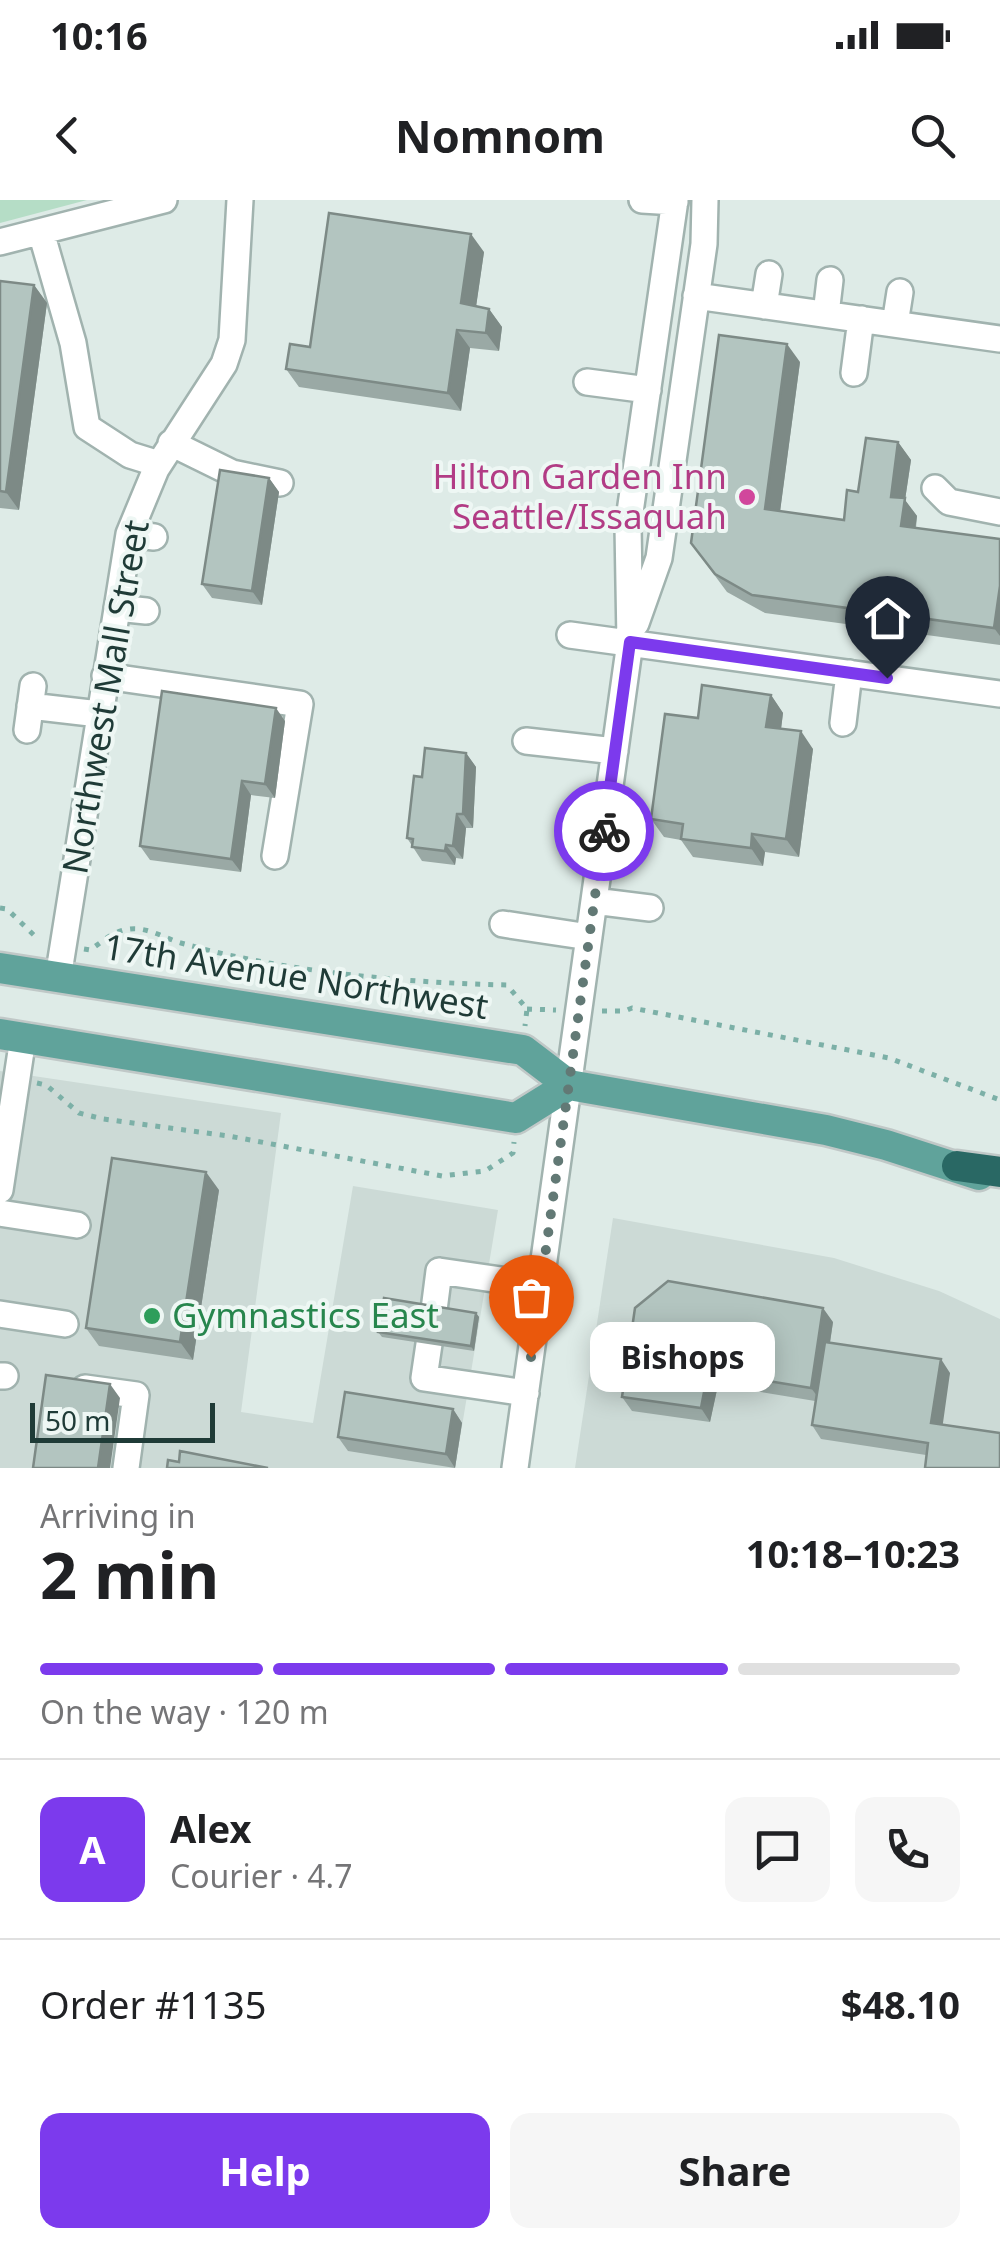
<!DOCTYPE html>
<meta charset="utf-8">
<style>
body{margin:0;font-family:"Noto Sans",sans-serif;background:#f6f6f6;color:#202124;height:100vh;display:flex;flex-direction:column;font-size:38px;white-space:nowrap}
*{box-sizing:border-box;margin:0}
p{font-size:32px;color:#757577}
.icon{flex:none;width:55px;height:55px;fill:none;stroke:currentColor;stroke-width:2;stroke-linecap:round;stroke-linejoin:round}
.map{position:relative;height:1268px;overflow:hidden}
.sheet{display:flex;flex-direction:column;background:#fff;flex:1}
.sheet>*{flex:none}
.scale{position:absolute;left:30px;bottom:25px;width:185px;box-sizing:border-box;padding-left:10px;border:5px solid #1f3b37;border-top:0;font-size:28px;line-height:35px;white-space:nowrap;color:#1f3b37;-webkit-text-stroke:8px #eef7f4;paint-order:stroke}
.pin{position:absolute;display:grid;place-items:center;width:85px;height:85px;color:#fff;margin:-102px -42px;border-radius:50% 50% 50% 0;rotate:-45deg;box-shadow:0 0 10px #0007}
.pin .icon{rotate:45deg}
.courier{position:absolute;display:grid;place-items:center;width:100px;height:100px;margin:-50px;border:8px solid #7c3aed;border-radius:50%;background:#fff;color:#222;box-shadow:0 2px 12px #0007}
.bubble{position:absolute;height:70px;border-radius:20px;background:#fff;box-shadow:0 5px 25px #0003;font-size:32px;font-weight:700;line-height:70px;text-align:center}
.overview em{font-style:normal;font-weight:700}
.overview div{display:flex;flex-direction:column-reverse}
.overview{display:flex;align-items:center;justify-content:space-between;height:170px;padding:0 40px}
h1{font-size:65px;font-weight:700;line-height:75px}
.bar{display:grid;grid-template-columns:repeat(4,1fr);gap:15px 10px;align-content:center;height:120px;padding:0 40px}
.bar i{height:12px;border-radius:8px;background:#e0e0e0}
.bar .active{background:#7c3aed}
.bar p{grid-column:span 4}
.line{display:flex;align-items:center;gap:25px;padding:0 40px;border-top:2px solid #e0e0e0}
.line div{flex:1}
.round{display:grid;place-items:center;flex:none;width:105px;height:105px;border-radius:20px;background:#f6f6f6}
.button{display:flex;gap:20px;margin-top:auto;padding:20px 40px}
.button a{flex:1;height:115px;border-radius:20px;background:#7c3aed;color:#fff;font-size:40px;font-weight:700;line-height:115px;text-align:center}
.button a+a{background:#f6f6f6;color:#202124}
.status{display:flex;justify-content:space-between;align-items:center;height:70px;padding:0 50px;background:#fff;direction:ltr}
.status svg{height:28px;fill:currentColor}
header{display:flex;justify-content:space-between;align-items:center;height:130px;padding:0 40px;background:#fff;font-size:45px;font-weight:700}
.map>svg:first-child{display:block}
.built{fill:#ccdad6}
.green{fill:#b5ddc6}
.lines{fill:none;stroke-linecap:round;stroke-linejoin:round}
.minor-casing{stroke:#a1b3af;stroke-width:30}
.major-casing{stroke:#c0c8c7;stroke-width:35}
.highway-casing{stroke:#c0c8c7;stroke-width:35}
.path{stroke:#7cb0a7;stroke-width:5;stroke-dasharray:5 8;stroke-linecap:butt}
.minor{stroke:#fff;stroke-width:25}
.major{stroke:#60a39b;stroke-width:30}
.highway{stroke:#296864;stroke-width:30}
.wall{fill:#9aa9a5}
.shaded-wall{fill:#7d8a86}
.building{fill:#b3c5c0;stroke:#7d8a86;stroke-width:2.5}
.done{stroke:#627975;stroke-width:10;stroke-dasharray:0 18}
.route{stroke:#7c3aed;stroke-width:12}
.hotel-dot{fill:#d1479c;stroke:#eef7f4;stroke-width:4}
.leisure-dot{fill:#2e9e5b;stroke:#eef7f4;stroke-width:4}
.labels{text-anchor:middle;stroke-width:8;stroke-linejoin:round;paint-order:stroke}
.hotel-label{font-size:35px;fill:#b23c85;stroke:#eef7f4;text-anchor:end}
.street-label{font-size:35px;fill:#1f3b37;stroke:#eef7f4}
.leisure-label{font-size:35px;fill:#27864d;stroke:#eef7f4;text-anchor:start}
</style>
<div class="status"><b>10:16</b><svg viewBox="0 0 49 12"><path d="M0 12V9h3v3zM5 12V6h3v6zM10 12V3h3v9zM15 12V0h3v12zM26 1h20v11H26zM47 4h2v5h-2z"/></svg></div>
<header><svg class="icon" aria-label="back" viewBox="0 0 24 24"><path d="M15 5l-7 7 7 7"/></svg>Nomnom<svg class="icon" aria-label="search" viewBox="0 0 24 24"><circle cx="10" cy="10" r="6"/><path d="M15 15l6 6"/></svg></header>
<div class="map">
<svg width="1000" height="1268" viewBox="0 0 1000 1268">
<rect width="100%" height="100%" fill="#deebe7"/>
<path class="built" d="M0,871L281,913L241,1212L313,1223L353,986L498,1010L455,1268H0Z
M613,1018L834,1058L939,1091L1000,1119V1268H575Z"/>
<path class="green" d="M0,0H87L0,23Z"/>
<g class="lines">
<g class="minor-casing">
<path id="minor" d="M642,0L675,2
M41,32L73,143L87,227L130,255L159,264
M0,42L164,0
M696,96L1000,139
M764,106L769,74
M826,114L830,80
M895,124L900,92
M854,173L861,119
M587,182L648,190
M171,243L232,273L280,283
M935,288L949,302L1000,312
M129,334L154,337
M117,408L146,411
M636,423L659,358L704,44L705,0
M570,435L1000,494
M105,476L300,504L275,656
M30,506L99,514
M843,523L849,473
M27,530L33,486
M526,541L615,551
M594,701L650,708
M503,724L589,737
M58,778L129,334L156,269L224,164L232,140L240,0
M0,990L23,838
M0,1013L77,1025
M434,1110L439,1071L541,1086
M0,1114L65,1124
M429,1144L424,1178L526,1193
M0,1176H5
M85,1188L136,1195L126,1268
M515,1268L630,442L628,326L675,0"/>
</g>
<g class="major-casing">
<path id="major" d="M0,768L523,850L569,885L826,930L886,945L979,975
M0,834L516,918L569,885"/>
</g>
<g class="highway-casing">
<path id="highway" d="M957,966L1000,972"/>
</g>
<path class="path" d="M0,708L7,709L39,740
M84,749L90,750C102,742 114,730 130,729C148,727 164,738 181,743C203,749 226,755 248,759C334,776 420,783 507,785L527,809L525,826
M527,809L556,810
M602,811H625L632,808L889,858L1000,900
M37,883L46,885L79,913L103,919L229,936L442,976L485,971L513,953L514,942"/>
<use href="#minor" class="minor"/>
<use href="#major" class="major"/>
<use href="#highway" class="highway"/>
</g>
<path class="wall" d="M484,52L476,106L489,109L502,127L499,151L470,148L461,211L299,187L286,169L310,147Z
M0,81L34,85L47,103L19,310L0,308Z
M800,162L780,311L844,320L858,292L898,242L911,260L905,300L917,316L916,328L1000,339V445L765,413L727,392L704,361L691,343Z
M269,278L279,292L262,405L212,398L202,384Z
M771,495L783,513L781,529L813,549L799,657L765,652L763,666L693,657L681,640L664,637L651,619L698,518Z
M285,521L275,598L251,595L241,672L150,660L140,646Z
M466,553L476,567L473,628H466L463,659L456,658L455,665L422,661L407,638L422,577Z
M219,990L193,1160L99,1146L86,1128Z
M476,1113L479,1117L474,1151L382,1137L378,1132Z
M833,1122L830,1143L950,1173L926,1255L821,1239L812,1225L815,1201L718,1185L710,1222L632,1211L622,1197Z
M453,1209L462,1223L455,1268L348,1251L338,1237Z"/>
<path class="shaded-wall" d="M471,34L484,52L474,121L461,103Z
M34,85L47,103L19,310L6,292Z
M489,109L502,127L499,151L486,133Z
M457,130L470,148L461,211L448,193Z
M787,144L800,162L778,327L765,309Z
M898,242L911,260L905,300L917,316L913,344L901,326L891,297Z
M269,278L279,292L262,405L252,391Z
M1000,386V436L994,428Z
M771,495L783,513L779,545L766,527Z
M276,508L285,521L275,598L265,584Z
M801,531L813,549L799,657L786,639Z
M466,553L476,567L473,628L463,614Z
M242,581L251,595L241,672L231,659Z
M457,614L466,628L463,659L453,646Z
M752,634L765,652L763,666L751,648Z
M446,645L456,658L455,665L445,651Z
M206,972L219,990L193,1160L180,1142Z
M823,1108L833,1122L821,1201L811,1188Z
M476,1113L479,1117L474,1151L471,1146Z
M941,1159L950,1173L941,1237L931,1223Z
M708,1171L718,1185L710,1222L701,1208Z
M110,1184L120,1198L110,1268H98Z
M453,1209L462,1223L455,1268L446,1254Z"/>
<path class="building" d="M329,13L471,34L461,103L489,109L486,133L457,130L448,193L286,169L290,144L310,147Z
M0,81L34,85L6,292L0,291Z
M719,135L787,144L765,309L844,320L847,290L858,292L866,238L898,242L891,297L905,298L901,326L1000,339V386L994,428L752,395L715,374L691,343Z
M220,270L269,278L252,391L202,384Z
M702,485L771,495L766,527L801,531L786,639L752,634L751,648L681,639L683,624L651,619L665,514L698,518Z
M162,491L276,508L265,584L242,581L231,659L140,646Z
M425,548L466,553L463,614H457L453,646L446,645L445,651L412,647L413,639L407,638L414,576L422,577Z
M112,958L206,972L180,1142L86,1128Z
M668,1081L823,1108L811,1188L708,1171L701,1208L622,1197L635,1108Z
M384,1098L476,1113L471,1146L378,1132Z
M825,1142L941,1159L931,1223L1000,1233V1268H925L928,1243L812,1225Z
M46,1175L110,1184L98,1268H33Z
M345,1192L453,1209L446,1254L338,1237Z
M180,1251L268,1268H167L168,1260L179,1262Z"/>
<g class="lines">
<path class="done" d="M531,1157L604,631"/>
<path class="route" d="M604,631L630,442L887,478"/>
</g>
<circle class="hotel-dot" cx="747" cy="297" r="10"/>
<circle class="leisure-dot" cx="152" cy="1116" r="10"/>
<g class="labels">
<g class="hotel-label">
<text x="727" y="289">Hilton Garden Inn<tspan x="727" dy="40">Seattle/Issaquah</tspan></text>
</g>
<g class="street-label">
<text transform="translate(106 497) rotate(-80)" y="12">Northwest Mall Street</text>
<text transform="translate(296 777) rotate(9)" y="12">17th Avenue Northwest</text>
</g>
<g class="leisure-label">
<text x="172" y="1128">Gymnastics East</text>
</g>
</g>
</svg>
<div class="scale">50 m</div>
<div class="pin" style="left:531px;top:1157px;background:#ea580c"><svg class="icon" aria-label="bag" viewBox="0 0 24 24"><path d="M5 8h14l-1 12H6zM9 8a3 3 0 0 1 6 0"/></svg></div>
<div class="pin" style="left:887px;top:478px;background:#1f2937"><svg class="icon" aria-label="home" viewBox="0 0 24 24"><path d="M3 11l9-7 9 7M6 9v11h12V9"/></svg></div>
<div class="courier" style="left:604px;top:631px"><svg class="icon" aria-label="bike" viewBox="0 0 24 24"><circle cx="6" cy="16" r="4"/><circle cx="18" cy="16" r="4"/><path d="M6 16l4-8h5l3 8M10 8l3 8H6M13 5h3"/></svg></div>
<div class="bubble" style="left:590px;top:1122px;width:185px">Bishops</div>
</div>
<section class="sheet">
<div class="overview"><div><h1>2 min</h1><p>Arriving in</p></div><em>10:18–10:23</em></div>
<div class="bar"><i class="active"></i><i class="active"></i><i class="active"></i><i></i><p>On the way · 120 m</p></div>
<div class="line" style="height:180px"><b class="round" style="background:#7c3aed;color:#fff">A</b><div><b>Alex</b><p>Courier · 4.7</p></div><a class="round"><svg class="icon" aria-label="chat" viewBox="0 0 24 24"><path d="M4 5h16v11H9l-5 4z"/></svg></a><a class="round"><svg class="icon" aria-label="phone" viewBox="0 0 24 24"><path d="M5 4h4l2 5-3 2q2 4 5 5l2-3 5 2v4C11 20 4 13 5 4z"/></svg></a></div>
<div class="line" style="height:130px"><div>Order #1135</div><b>$48.10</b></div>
<div class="button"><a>Help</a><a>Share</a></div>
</section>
